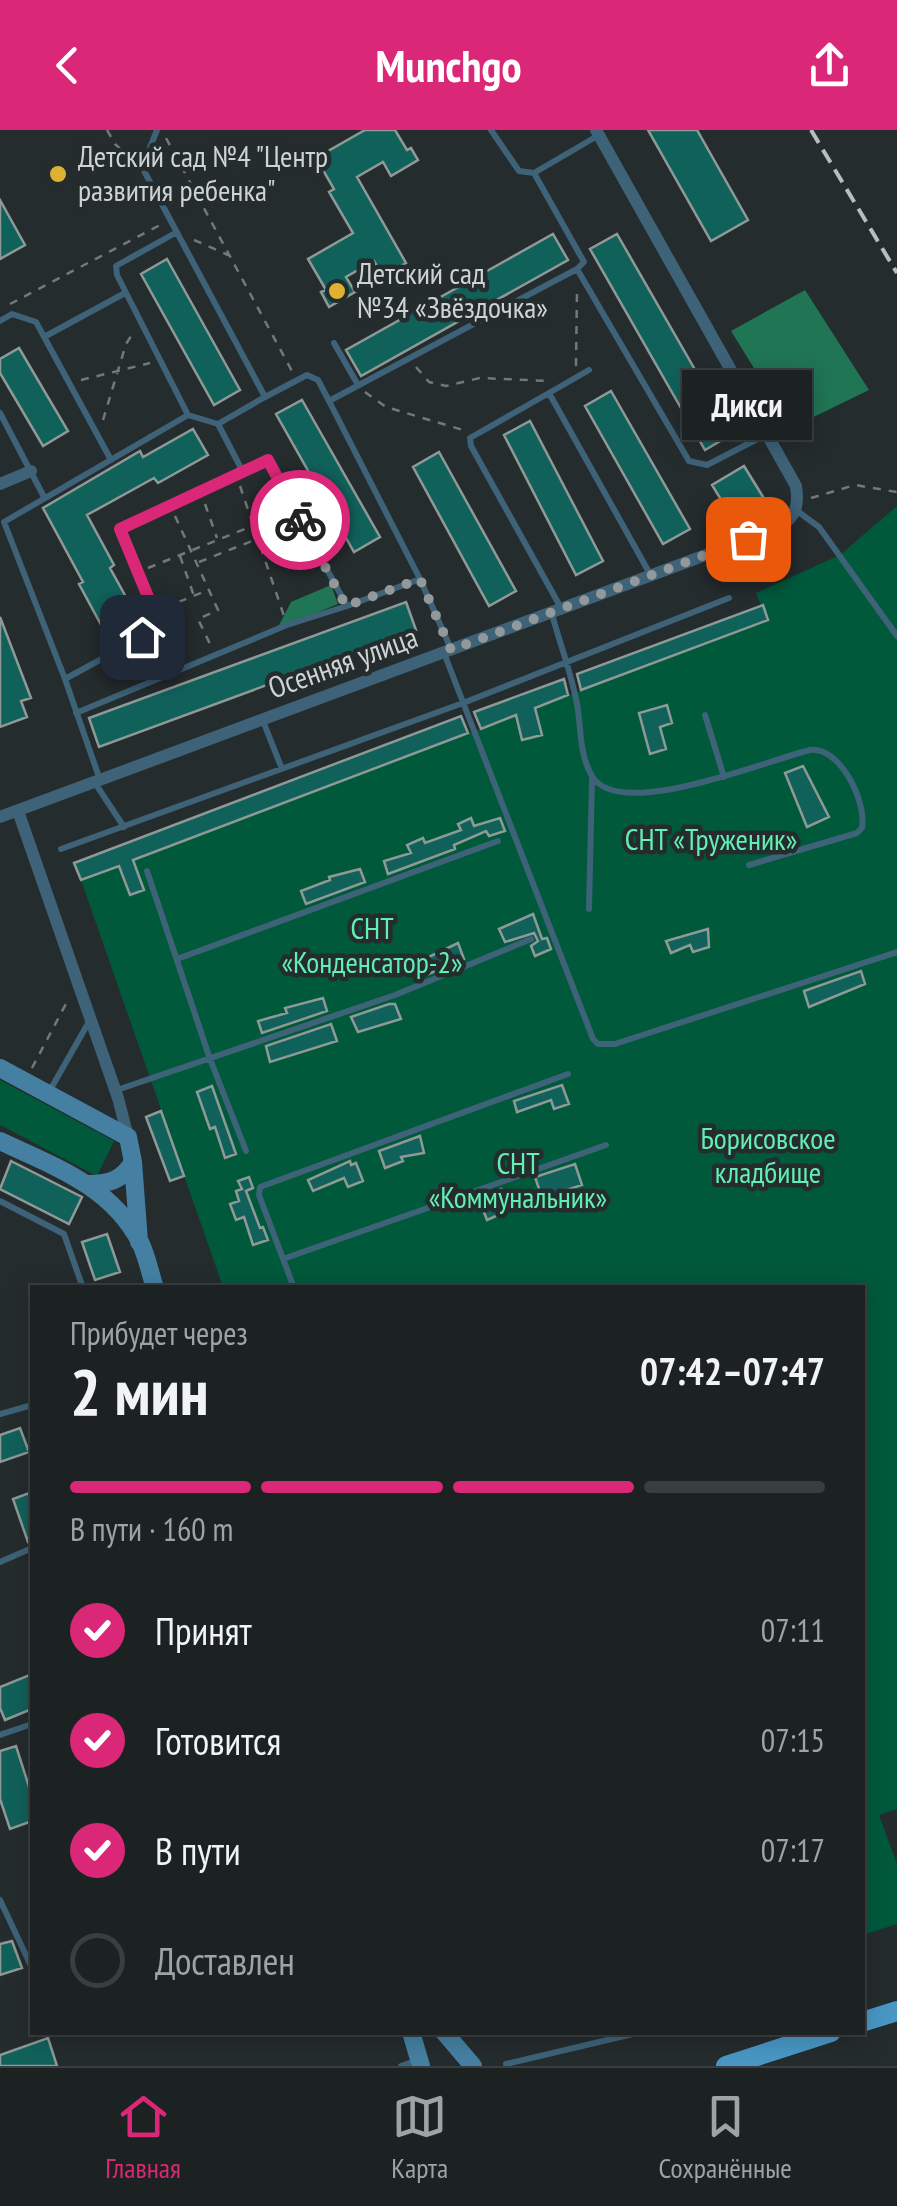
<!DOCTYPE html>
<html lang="ru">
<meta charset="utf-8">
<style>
body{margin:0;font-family:"PT Sans Narrow",sans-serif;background:#25292a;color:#f1f3f6;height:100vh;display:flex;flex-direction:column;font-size:38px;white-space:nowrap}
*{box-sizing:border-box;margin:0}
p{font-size:32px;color:#a0a3a5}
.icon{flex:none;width:55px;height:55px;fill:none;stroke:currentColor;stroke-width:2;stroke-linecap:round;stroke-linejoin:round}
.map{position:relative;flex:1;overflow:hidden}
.details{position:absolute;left:30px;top:1155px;width:835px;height:750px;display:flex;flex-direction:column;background:#1c2122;border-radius:0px;box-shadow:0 5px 25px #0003,0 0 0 2px #3a3e40}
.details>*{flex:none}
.pin{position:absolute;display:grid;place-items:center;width:85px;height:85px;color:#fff;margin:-42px;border-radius:20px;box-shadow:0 5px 15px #0006}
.courier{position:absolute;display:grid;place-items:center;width:100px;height:100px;margin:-50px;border:8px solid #db2777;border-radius:50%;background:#fff;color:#222;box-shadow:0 2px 12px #0007}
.bubble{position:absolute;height:70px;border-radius:0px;background:#1c2122;box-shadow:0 5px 25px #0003,0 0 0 2px #3a3e40;font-size:32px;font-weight:700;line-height:70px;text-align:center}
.summary em{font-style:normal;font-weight:700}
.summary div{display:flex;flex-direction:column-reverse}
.summary{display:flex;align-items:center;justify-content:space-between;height:170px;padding:0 40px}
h1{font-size:65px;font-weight:700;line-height:75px}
.bar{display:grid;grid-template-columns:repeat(4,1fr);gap:15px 10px;align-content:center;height:120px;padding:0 40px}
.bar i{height:12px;border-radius:8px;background:#3a3e40}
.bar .active{background:#db2777}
.bar p{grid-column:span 4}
ol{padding:0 40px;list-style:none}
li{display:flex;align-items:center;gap:30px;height:110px}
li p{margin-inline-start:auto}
li .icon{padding:10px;border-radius:50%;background:#db2777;color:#fff;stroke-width:4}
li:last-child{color:#a0a3a5}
li i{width:55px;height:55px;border:5px solid #3a3e40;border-radius:50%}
header{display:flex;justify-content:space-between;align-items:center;height:130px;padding:0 40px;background:#db2777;color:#fff;font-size:45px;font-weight:700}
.dock{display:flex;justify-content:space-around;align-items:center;height:140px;border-top:2px solid #3a3e40;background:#1c2122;font-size:28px;color:#a0a3a5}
.dock a{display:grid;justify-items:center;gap:5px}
.dock .active{color:#db2777}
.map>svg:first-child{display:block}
.green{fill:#00593b}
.forest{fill:#207554}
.building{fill:#11615b;stroke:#8f9997;stroke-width:2.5}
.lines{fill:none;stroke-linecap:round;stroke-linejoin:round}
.path{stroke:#73797a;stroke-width:2.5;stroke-dasharray:8 8;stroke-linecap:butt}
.lane{stroke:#3e6278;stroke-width:6}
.street{stroke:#3e6278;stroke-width:12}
.secondary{stroke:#4580a3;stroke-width:18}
.primary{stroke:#4997c5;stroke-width:20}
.rail{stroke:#b8bdbe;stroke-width:4;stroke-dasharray:15 8;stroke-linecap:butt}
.done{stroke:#93999a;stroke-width:10;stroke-dasharray:0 18}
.route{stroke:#db2777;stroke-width:12}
.poi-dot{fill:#deb133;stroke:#252c2e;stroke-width:4}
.labels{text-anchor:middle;stroke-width:9;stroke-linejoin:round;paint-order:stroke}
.poi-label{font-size:30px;fill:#ced3d4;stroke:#252c2e;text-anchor:start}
.street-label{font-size:30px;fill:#ced3d4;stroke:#252c2e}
.park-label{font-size:30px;fill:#61f0b4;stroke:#252c2e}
</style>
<header><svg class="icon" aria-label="back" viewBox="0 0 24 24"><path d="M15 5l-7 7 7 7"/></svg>Munchgo<svg class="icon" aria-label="share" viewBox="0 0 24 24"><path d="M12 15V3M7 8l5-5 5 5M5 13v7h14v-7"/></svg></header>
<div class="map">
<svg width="897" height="1936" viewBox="0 0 897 1936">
<rect width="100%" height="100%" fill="#252c2e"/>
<path class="green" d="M897,376V1679L879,1685L897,1734V1794L863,1805L862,1158L223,1157L81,750L767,490L756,463L840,425Z
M0,950L114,1011L97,1046L0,995Z"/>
<path class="forest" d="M805,160L869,260L791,298L731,201Z
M331,455L338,474L277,499L291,472Z"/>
<path class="building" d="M365,0H395L407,20L411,18L418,30L391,46L383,32L357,47L406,133L383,146L374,131L346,147L355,162L329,177L321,162L326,160L308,129L353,103L329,62L334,59L316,28Z
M648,0H697L748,90L711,111Z
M0,70L25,115L0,129Z
M553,104L568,130L361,246L346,220Z
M617,104L732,304L705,320L590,119Z
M167,129L240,260L214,275L141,144Z
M19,218L68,301L43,316L0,243V229Z
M611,261L690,399L663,414L585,276Z
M302,270L380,407L354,422L276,284Z
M530,291L603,431L576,445L504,305Z
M193,299L208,325L158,353L154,348L87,385L114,435L110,438L137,487L106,504L79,454L83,452L43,378L140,321L143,327Z
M439,322L516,461L489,476L413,337Z
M744,336L768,375L736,394L712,355Z
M406,472L416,500L99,617L89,588Z
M763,475L768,490L581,560L577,544Z
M0,487L31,568L21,571L27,587L0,597Z
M564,549L568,565L535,578L542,605L522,610L516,585L481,599L474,582Z
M667,575L672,593L660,597L666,619L650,624L639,583Z
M461,586L468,603L133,730L144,760L130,765L119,736L81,750L74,733Z
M803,636L829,687L807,697L785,643Z
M471,688L474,696L500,688L505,701L489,706L486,701L454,715L455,719L388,744L384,731L411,723L407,715L423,708L425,713L461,700L458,694Z
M360,739L365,752L306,774L301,761L330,750L329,747Z
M533,784L542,809L547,808L551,819L535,826L531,816L538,811L534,803L505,812L499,799Z
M708,799L709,817L693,822L690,815L671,823L666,811Z
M458,813L464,829L426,845L420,831Z
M861,841L865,854L809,877L804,861Z
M323,868L327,881L262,903L258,891L287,883L285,878Z
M389,874H395L401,889L358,902L351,887Z
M331,894L337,911L270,932L266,916Z
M562,955L569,974L554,979L551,970L517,982L514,971Z
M212,956L236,1024L225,1028L215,997L210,999L197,962Z
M161,981L184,1046L170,1051L146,987Z
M420,1006L424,1023L401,1027L403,1031L385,1038L379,1021Z
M11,1031L82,1067L69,1094L0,1059Z
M350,1031L351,1035L356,1033L363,1051L348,1057L344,1048L313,1061L308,1050Z
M575,1034L582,1055L542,1068L535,1047Z
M249,1047L253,1058L246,1061L260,1098L263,1097L268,1110L253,1115L244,1087L236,1090L230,1074L239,1071L236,1061L242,1059L238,1051Z
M501,1059L510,1080L487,1090L479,1069Z
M107,1104L120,1142L95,1150L82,1112Z
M20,1298L29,1322L0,1332V1305Z
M32,1362V1411L28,1412L13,1369Z
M32,1544V1579L5,1590L0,1578V1557Z
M16,1616L32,1666V1691L10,1699L0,1669V1621Z
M12,1811L22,1838L0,1845V1814Z
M48,1908L57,1936H0V1925Z"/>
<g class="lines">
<path class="path" d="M107,0L115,14L131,29
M166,8L293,243
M179,79L194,62
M194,110L228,125
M10,174L162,94
M576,236L577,159
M416,237L429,252L446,256L480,248L550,251
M81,250L150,233
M365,262L386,277L463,300
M103,290L126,214L133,203
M240,356L284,486
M811,368L855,355L897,362
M205,374L217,408
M175,386L218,480L198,489L210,514
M180,426L194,466
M199,432L257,409
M148,438L252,396
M164,478L208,460
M32,938L68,870"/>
<path class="lane" d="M157,0L142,37L265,267L218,294L243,342
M491,0L519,41L534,43
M177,102L116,136L117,145L188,285
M577,139L689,331L707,335L765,305
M0,191L12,184L36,192L111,330
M44,207L125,163
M334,213L358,255
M549,263L589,240
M265,267L307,245L318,250L329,271
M0,283L44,367
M796,380L819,397L897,506
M561,478L471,316L470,308L549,263L650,444
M552,484C560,515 573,547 578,580C581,602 580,626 592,646C619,692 768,630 810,620C840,616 867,672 862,698L857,703L749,735
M451,519L420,449L329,271L577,139L584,132L534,43L599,5
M444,523L593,909L598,914H615L897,822
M65,549L4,392L188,285L218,294
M76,583L287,495L347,476
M705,585L724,647
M263,591L282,639
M100,650L65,549L142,507L156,487L119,399L267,330L347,476L420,449
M95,653L124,697
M61,719L463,573L729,468
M147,741L210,929L246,1021
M589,779L592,649
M177,829L498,711
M117,960L395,865L531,809
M49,962L90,890
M0,1071L64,1104L83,1158
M283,1129L606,1015
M294,1158L259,1065L260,1057L568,944
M0,1284L32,1275
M0,1432L32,1418
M0,1605L32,1594
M0,1770L32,1838
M506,1934L641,1902
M401,1936L418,1930"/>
<path class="street" d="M0,354L31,341
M18,681L118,968L128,1007
M0,687L781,397C796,385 799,376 796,356L596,0"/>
<path class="secondary" d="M0,938L128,1007L133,1032L139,1112
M0,1011C53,1036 111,1056 140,1112C147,1126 150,1143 155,1158
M89,1054C110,1054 122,1050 133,1032
M411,1902L421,1936
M444,1902L473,1936"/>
<path class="primary" d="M862,1892L897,1881
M726,1936L831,1902"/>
<path class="rail" d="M811,0L897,143"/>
</g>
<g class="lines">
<path class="done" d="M300,390L346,476L420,449L451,520L748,409"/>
<path class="route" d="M142,507L156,486L120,399L268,330L300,390"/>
</g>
<g class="poi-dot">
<circle cx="58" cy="44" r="10"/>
<circle cx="337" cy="161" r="10"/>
</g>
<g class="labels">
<g class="poi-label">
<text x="78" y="37">Детский сад №4 "Центр<tspan x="78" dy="34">развития ребенка"</tspan></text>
<text x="357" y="154">Детский сад<tspan x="357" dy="34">№34 «Звёздочка»</tspan></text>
</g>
<g class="street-label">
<text transform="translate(343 533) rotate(-20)" y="10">Осенняя улица</text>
</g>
<g class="park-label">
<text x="711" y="720">СНТ «Труженик»</text>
<text x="372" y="809">СНТ<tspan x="372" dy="34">«Конденсатор-2»</tspan></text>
<text x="768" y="1019">Борисовское<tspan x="768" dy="34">кладбище</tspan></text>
<text x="518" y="1044">СНТ<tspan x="518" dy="34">«Коммунальник»</tspan></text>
</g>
</g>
</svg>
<div class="pin" style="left:748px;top:409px;background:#ea580c"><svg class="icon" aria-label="bag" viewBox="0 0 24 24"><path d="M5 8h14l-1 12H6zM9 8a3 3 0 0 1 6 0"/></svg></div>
<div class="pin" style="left:142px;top:507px;background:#1f2937"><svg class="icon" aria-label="home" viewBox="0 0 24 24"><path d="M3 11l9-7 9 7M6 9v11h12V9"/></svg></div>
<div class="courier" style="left:300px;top:390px"><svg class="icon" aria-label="bike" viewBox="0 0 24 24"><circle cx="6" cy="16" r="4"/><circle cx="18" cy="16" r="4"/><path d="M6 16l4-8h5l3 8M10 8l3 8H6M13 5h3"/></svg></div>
<div class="bubble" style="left:682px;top:240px;width:130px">Дикси</div>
<section class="details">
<div class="summary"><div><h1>2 мин</h1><p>Прибудет через</p></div><em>07:42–07:47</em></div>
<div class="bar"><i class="active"></i><i class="active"></i><i class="active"></i><i></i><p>В пути · 160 m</p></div>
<ol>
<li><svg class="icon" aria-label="check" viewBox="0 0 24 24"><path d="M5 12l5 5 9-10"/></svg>Принят<p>07:11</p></li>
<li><svg class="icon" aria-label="check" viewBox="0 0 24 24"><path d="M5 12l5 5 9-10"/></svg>Готовится<p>07:15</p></li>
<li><svg class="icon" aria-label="check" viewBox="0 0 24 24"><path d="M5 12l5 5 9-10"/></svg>В пути<p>07:17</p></li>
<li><i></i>Доставлен</li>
</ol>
</section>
</div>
<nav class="dock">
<a class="active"><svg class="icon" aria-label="home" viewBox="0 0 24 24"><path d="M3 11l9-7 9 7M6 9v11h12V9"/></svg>Главная</a>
<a><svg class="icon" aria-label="map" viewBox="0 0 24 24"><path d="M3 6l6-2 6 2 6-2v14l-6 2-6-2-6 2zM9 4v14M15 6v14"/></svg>Карта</a>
<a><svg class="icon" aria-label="saved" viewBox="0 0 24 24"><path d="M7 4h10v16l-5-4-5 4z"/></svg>Сохранённые</a>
</nav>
